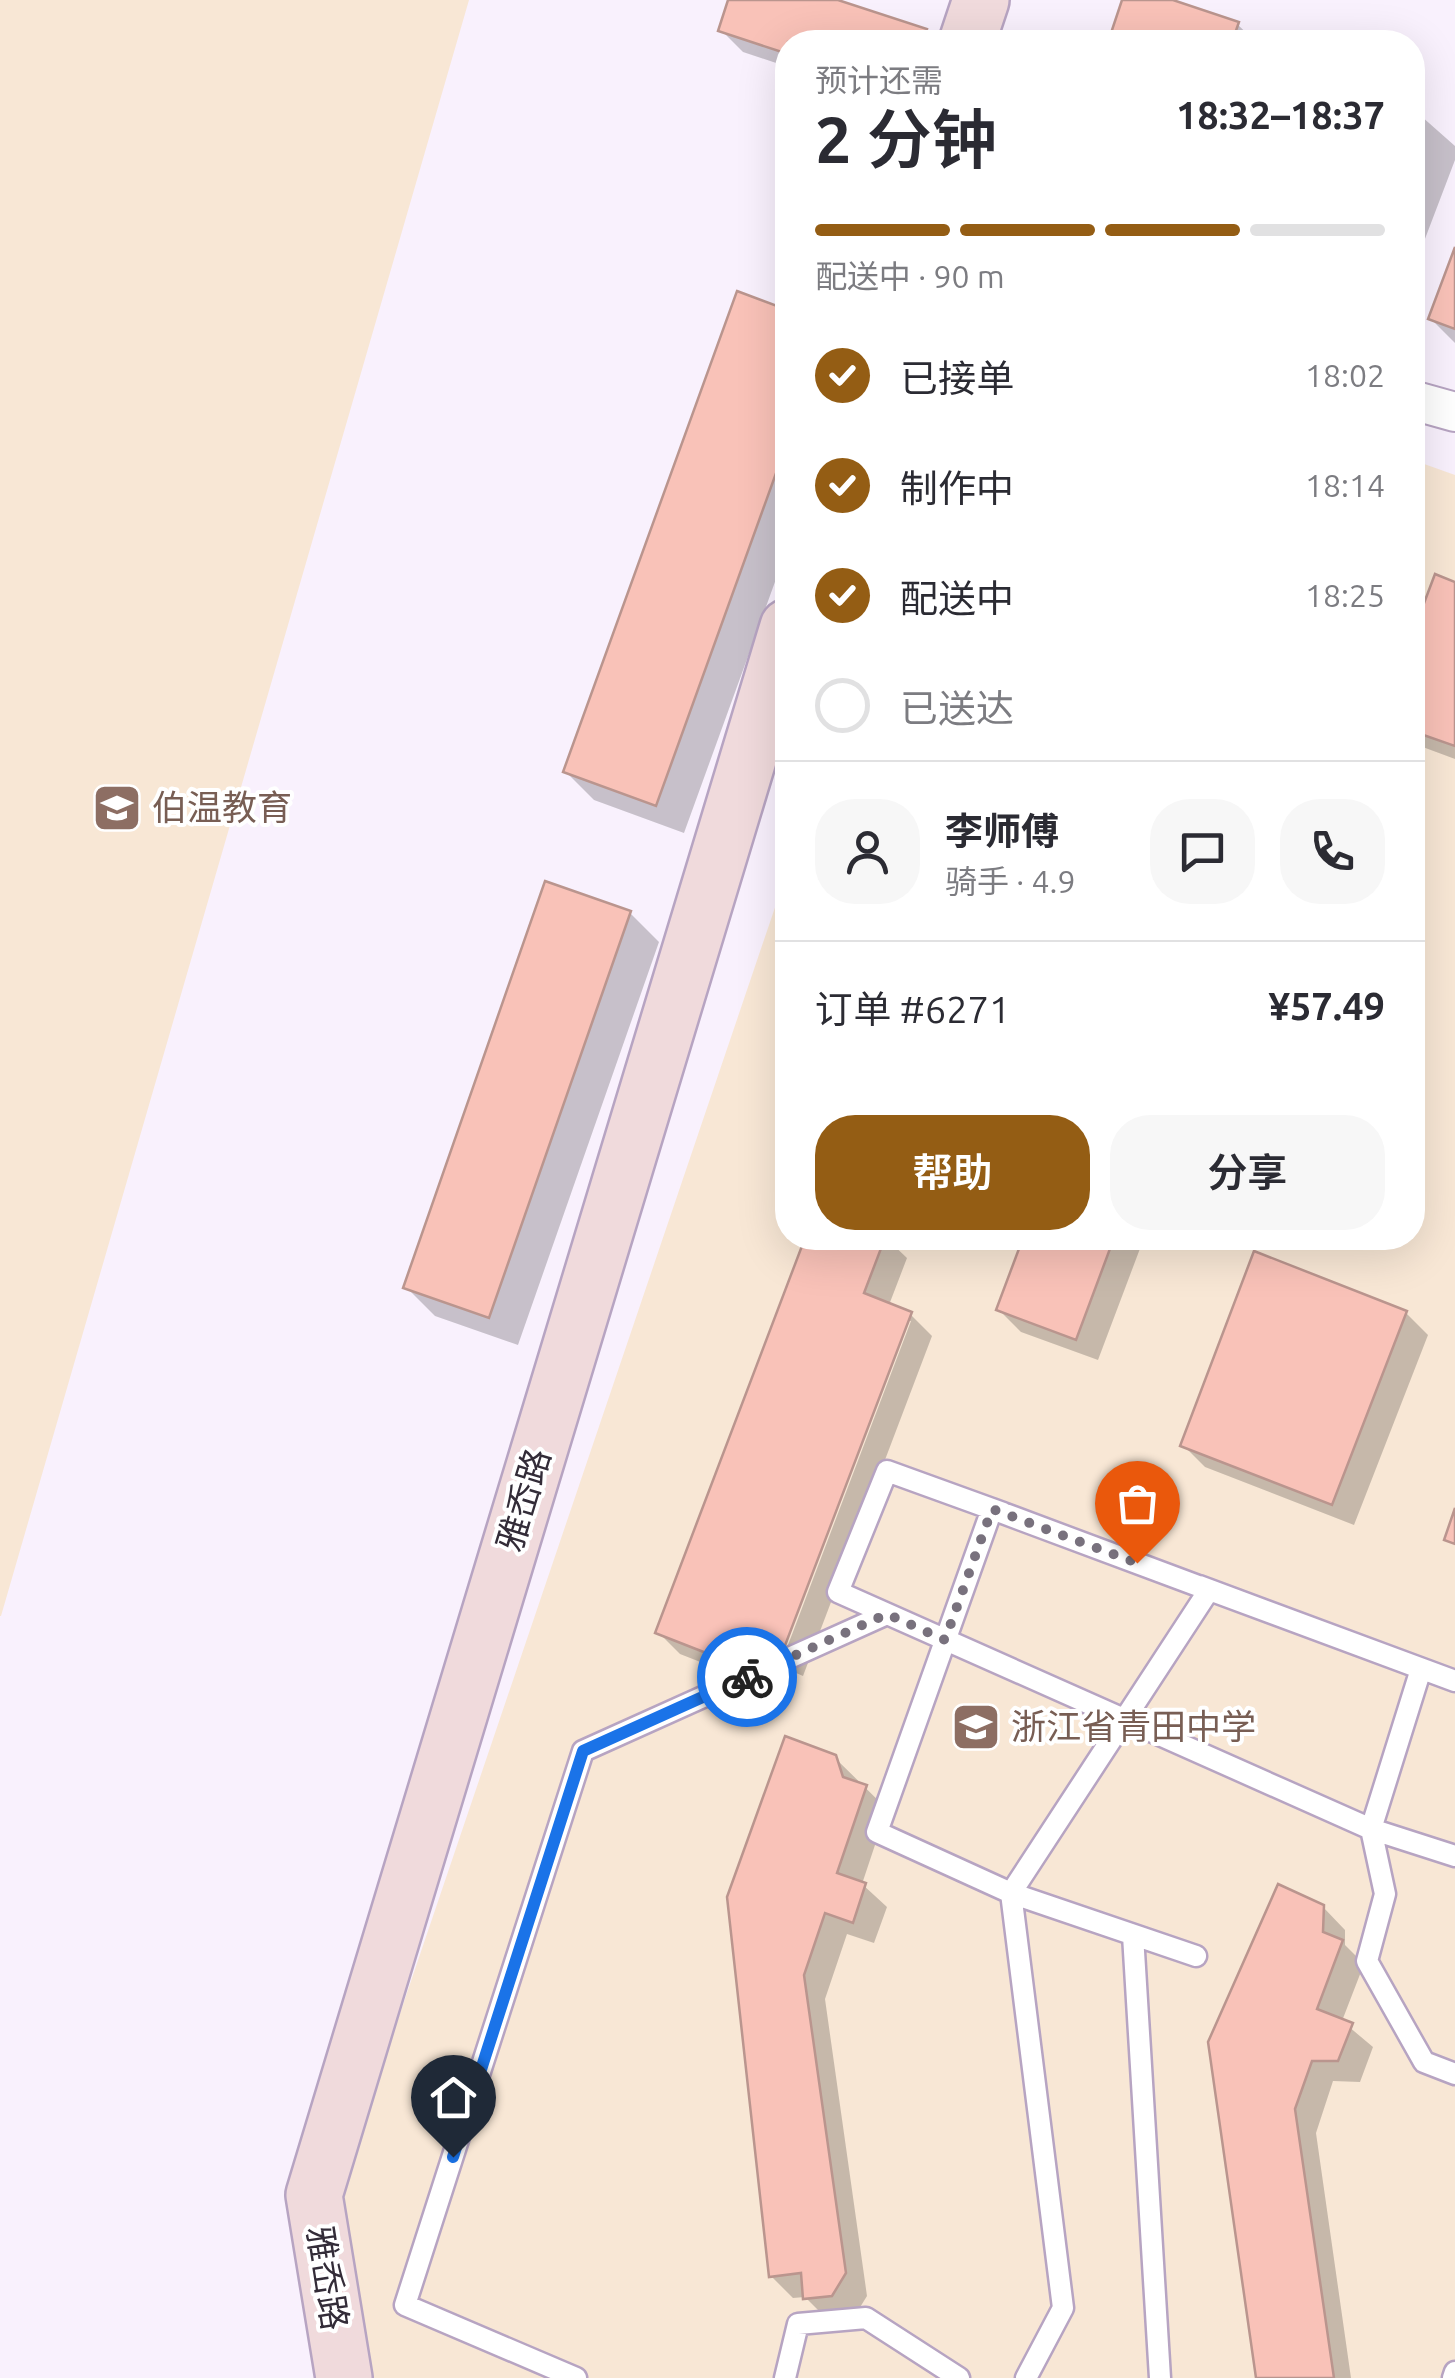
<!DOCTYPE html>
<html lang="zh">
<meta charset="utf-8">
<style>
body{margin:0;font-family:Ubuntu,"Noto Sans SC",sans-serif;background:#f7f7f7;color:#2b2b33;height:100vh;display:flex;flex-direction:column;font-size:38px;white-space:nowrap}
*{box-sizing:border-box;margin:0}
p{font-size:32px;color:#7c7c81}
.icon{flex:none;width:55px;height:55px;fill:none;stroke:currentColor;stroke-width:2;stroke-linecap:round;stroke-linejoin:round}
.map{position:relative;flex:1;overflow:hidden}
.drawer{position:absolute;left:775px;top:30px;width:650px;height:1220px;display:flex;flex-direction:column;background:#fff;border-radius:40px;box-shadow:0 10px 40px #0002}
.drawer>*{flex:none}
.pin{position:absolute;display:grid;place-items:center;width:85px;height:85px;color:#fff;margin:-102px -42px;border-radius:50% 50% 50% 0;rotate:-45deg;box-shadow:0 0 10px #0007}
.pin .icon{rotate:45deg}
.courier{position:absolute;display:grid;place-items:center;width:100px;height:100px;margin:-50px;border:8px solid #1a73e8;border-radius:50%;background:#fff;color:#222;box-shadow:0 2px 12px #0007}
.summary em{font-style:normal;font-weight:600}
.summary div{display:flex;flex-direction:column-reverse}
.summary{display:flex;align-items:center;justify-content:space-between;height:170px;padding:0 40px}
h1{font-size:65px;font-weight:600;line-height:75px}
.bar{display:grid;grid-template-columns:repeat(4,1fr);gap:15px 10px;align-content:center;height:120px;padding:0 40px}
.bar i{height:12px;border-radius:8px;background:#e1e1e2}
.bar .active{background:#945d14}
.bar p{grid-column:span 4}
.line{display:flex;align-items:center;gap:25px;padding:0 40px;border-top:2px solid #e1e1e2}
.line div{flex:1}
.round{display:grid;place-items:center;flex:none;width:105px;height:105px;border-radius:40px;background:#f7f7f7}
ol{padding:0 40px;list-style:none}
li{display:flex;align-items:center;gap:30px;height:110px}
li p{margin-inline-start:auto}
li .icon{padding:10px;border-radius:50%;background:#945d14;color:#fff;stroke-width:4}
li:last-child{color:#7c7c81}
li i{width:55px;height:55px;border:5px solid #e1e1e2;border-radius:50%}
.action{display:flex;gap:20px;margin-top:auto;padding:20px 40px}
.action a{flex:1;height:115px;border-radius:40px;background:#945d14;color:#fff;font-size:40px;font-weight:600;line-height:115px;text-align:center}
.action a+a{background:#f7f7f7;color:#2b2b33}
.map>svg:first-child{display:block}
.education{fill:#f8e7d5}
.shadow{fill:#0003}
.building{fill:#f9c2b8;stroke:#ba958e;stroke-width:2.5}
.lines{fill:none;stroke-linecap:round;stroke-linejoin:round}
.lane-casing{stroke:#b7a4c2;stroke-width:25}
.street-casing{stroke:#b7a4c2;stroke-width:42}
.secondary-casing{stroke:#b7a4c2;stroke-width:60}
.lane{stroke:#fff;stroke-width:20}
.street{stroke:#fff;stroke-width:38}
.secondary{stroke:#f0dadc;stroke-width:55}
.done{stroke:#78717d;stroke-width:10;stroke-dasharray:0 18}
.route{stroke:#1a73e8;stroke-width:12}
.labels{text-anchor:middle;stroke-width:8;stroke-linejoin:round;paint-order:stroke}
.education-label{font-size:35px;fill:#785e54;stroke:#fff;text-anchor:start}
.street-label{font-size:35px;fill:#332c38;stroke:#fff}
</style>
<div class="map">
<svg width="1455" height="2378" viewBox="0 0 1455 2378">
<rect width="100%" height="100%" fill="#f9f1fd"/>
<path class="education" d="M0,0H469L1,1616H0Z
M1413,460L1455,475V2378H367L331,2217L787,872L788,1238H1412Z"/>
<path class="shadow" d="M731,0H830L926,32L937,42H788V67L743,52L721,30Z
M1124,0H1165L1237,24L1256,42H1110Z
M1412,108L1455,146V160L1412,273Z
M1455,254V343L1431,319Z
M788,312V546L684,833L594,800L566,772Z
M1455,584V759L1412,743V643Z
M630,913L659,942L518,1345L435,1316L406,1287Z
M808,1238H886L907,1258L889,1305L910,1314L932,1336L803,1676L780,1666L911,1321H905L764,1687L680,1654L658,1632Z
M1026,1238H1144L1098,1360L1021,1332L999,1310Z
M1406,1313L1428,1335L1354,1525L1205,1467L1183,1445Z
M834,1757L887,1809L862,1884L887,1907L874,1943L847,1934L825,1999L867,2296L854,2317L828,2320L805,2297L793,2298L771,2276L729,1897Z
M1323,1907L1345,1930V1945L1364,1964L1342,2021L1373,2047L1360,2082L1333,2081L1316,2133L1351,2378H1259L1211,2042Z"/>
<path class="building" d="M728,0H838L927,29L923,42H788V54L718,31Z
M1122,0H1173L1239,22L1232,42H1108Z
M1412,106L1421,109L1412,132Z
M1455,247V329L1428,319Z
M737,291L788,310V440L656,806L563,772Z
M1435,574L1455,582V746L1412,731V635Z
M545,881L631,911L489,1318L403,1288Z
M805,1238H885L864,1293L912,1312L781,1656L750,1643L742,1667L655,1633Z
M1023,1238H1114L1076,1340L996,1310Z
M1254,1251L1407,1311L1332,1505L1180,1446Z
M1455,1508V1544L1444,1540Z
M785,1736L836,1755L843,1777L867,1785L837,1873L866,1883L853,1923L825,1913L804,1975L846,2273L832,2296L803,2299L801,2273L769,2277L727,1897Z
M1278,1884L1324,1905L1323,1932L1343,1940L1317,2009L1353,2023L1338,2061H1312L1295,2109L1334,2378H1256L1208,2042Z"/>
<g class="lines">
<g class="lane-casing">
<path id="lane" d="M1003,1513L887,1471L838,1592L1371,1829L1455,1856
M1199,1586L1455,1681
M1421,1669L1371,1829L1385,1894L1367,1961L1424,2062L1455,2074
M1133,1935L1160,2378
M576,2378L405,2305L583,1751L887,1614
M785,2378L798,2324L866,2318L959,2378
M1026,2378L1063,2308L1011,1893L1209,1590L992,1509L877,1832L1011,1893L1196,1956
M1453,2378L1455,2372"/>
</g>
<g class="street-casing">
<path id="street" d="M1412,400L1455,412"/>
</g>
<g class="secondary-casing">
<path id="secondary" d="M967,42L981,0
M344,2378L314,2195L788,627"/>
</g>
<use href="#lane" class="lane"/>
<use href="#street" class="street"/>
<use href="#secondary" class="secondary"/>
</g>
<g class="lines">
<path class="done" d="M747,1677L887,1614L945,1640L992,1509L1137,1563"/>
<path class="route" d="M453,2157L583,1751L747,1677"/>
</g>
<defs>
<g id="school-square" transform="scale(2.5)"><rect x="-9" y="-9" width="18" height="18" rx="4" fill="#8d6e63" stroke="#fff"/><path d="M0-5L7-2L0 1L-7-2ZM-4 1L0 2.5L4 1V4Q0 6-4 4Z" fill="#fff"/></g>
</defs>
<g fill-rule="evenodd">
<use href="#school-square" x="117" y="808"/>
<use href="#school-square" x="976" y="1727"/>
</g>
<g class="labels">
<g class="education-label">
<text x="152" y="820">伯温教育</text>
<text x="1011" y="1739">浙江省青田中学</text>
</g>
<g class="street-label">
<text transform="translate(524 1500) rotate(-73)" y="12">雅岙路</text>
<text transform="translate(327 2278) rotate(81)" y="12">雅岙路</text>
</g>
</g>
</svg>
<div class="pin" style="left:1137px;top:1563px;background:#ea580c"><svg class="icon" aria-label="bag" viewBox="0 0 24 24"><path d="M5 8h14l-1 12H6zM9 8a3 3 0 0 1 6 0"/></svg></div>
<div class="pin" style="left:453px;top:2157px;background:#1f2937"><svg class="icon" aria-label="home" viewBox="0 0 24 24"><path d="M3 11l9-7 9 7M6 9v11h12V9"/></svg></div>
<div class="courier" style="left:747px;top:1677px"><svg class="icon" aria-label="bike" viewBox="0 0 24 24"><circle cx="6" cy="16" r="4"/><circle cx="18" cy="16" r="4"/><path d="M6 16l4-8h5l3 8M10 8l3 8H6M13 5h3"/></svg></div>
<section class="drawer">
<div class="summary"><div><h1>2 分钟</h1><p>预计还需</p></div><em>18:32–18:37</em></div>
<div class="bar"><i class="active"></i><i class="active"></i><i class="active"></i><i></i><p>配送中 · 90 m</p></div>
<ol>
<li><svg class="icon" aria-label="check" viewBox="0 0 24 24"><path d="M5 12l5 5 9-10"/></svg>已接单<p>18:02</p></li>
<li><svg class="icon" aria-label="check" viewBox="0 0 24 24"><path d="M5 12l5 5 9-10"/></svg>制作中<p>18:14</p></li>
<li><svg class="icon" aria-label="check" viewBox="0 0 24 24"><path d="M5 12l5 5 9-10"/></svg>配送中<p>18:25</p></li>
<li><i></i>已送达</li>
</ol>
<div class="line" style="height:180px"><a class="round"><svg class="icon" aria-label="person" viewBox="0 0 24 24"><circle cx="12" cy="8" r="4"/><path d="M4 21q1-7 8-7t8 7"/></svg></a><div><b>李师傅</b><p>骑手 · 4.9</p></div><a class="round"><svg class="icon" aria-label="chat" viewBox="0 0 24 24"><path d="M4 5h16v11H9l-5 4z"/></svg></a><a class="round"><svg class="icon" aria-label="phone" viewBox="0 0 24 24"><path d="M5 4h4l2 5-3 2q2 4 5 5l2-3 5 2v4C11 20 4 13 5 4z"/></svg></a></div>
<div class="line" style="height:130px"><div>订单 #6271</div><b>¥57.49</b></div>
<div class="action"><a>帮助</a><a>分享</a></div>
</section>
</div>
